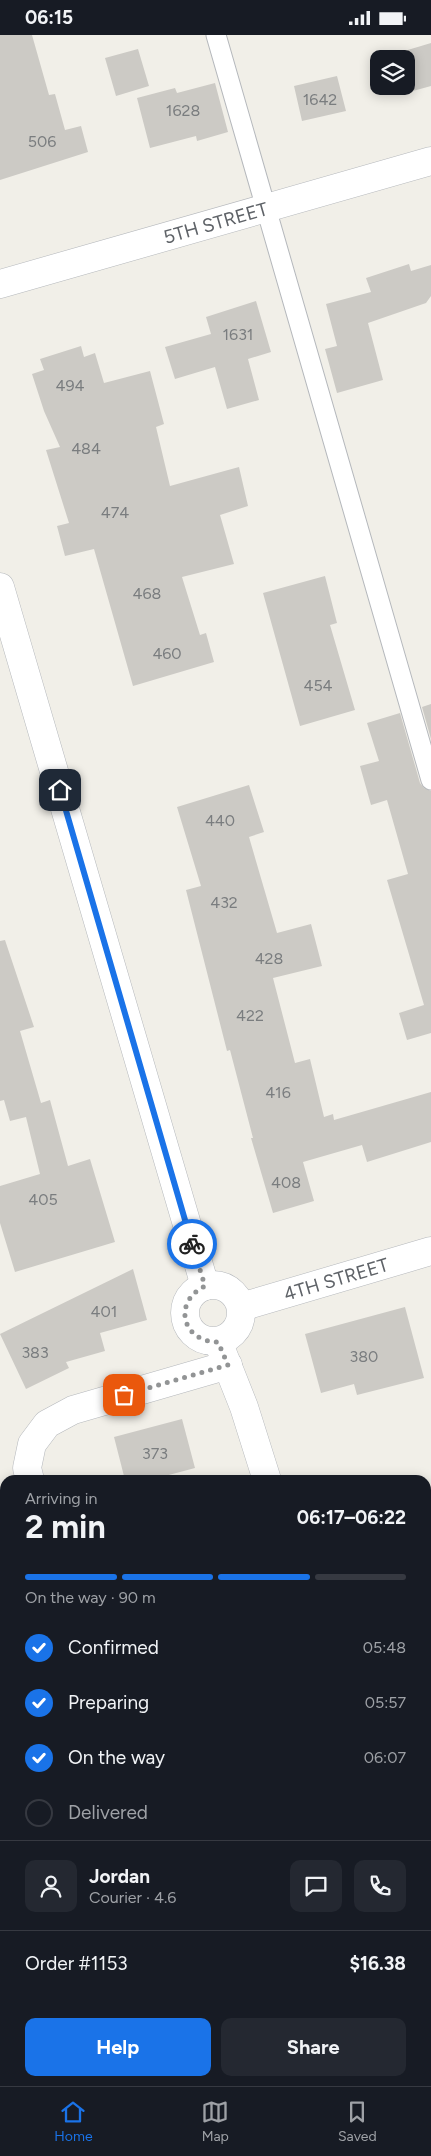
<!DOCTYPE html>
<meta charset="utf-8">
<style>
body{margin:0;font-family:Figtree,sans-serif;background:#242831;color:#f1f3f6;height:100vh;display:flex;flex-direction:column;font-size:19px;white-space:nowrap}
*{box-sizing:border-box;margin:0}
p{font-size:16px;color:#9ea1a6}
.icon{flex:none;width:28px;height:28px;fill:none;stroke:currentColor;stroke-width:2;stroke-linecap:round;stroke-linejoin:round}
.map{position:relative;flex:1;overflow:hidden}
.drawer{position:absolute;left:0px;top:1440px;width:431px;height:611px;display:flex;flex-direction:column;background:#171b24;border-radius:15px 15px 0 0;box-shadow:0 2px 12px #0003}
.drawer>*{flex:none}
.controls{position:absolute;left:370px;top:15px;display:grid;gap:10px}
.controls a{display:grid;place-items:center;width:45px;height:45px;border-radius:10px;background:#171b24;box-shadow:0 2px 12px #0003;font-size:25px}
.pin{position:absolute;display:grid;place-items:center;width:42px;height:42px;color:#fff;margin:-21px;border-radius:10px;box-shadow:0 2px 8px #0006}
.courier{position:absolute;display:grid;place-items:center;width:50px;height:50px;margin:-25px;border:4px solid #1a73e8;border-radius:50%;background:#fff;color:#222;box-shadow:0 1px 6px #0007}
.headline em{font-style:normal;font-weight:700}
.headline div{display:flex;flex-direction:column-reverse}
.headline{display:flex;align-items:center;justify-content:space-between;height:85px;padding:0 25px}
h1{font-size:32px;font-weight:700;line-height:38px}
.bar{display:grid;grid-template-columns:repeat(4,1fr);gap:8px 5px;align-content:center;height:60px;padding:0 25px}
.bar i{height:6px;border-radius:4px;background:#363941}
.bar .on{background:#1a73e8}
.bar p{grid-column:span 4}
.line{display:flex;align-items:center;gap:12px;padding:0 25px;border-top:1px solid #363941}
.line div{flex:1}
.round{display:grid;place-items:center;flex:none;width:52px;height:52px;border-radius:10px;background:#242831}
ol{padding:0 25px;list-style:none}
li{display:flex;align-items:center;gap:15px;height:55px}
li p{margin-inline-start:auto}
li .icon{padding:5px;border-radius:50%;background:#1a73e8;color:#fff;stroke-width:4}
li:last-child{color:#9ea1a6}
li i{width:28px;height:28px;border:2px solid #363941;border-radius:50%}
.primary-button{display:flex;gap:10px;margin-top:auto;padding:10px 25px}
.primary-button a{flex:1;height:58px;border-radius:10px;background:#1a73e8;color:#fff;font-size:20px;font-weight:700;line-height:58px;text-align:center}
.primary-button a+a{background:#242831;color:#f1f3f6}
.status{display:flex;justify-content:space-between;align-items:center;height:35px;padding:0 25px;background:#171b24;direction:ltr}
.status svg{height:14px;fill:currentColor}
.tabs{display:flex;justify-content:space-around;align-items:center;height:70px;border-top:1px solid #363941;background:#171b24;font-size:14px;color:#9ea1a6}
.tabs a{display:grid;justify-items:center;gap:2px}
.tabs .on{color:#1a73e8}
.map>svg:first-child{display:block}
.green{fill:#c5e8c5}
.building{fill:#cccac5}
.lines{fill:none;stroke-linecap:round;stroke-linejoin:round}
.service-casing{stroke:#b5b8bc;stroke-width:21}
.minor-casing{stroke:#b5b8bc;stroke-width:29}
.service{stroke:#fff;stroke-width:19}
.minor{stroke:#fff;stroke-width:28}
.done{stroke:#929495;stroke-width:5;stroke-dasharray:0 9}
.route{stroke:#1a73e8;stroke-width:6}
.labels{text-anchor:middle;stroke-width:4;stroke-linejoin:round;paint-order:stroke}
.number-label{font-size:16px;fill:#7a7d7f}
.street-label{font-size:19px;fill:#5f6368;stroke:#fff}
</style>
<div class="status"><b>06:15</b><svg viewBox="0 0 49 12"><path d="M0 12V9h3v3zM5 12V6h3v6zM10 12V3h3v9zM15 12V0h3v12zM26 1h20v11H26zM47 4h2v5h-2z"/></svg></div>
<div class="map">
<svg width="431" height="2051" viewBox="0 0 431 2051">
<rect width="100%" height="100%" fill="#f1efe8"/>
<path class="green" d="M0,1814L5,1827V2046H84L86,2051H0Z"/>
<path class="building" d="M0,0H32L49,60L55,59L65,95L81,91L88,117L0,145Z
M431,8V51L402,59L400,51H406V24H392L391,20Z
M138,14L149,51L116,61L105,23Z
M337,41L346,76L302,86L294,51Z
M215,48L228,97L197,106L196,101L150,113L137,63L175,53L177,58Z
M409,229L411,236L431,230V261L426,268L368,288L383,345L337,358L325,314L337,311L326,269L371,257L366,243Z
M256,266L271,317L248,324L259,365L227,374L215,332L175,344L165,312L211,299L206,282Z
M81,311L84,322L95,318L104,348L150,336L164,389L156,392L170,451L239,432L248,471L220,480L234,529L182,542L200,600L206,598L214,627L133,651L94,514L65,521L57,491L69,488L46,415L60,412L44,376L32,339L44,335L40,324Z
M325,541L337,588L330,590L355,675L300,691L263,558Z
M431,669V704L422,672Z
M400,678L420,748L424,753L431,756V998L407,1005L399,978L424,970L387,845L408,839L387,765L371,770L360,731L379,726L367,688Z
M249,750L264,797L249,802L277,898L311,889L322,931L273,943L295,1028L310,1024L324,1082L333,1079L334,1085L431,1057V1107L367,1127L362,1110L303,1127L314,1166L273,1178L251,1103H253L230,1015L227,1016L186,855L201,851L177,772Z
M5,905L34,992L20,996L41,1068L50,1065L68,1131L90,1124L115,1207L15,1237L0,1188V1151L40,1139L26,1082L10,1086L4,1065L0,1066V906Z
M133,1234L147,1285L100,1298L105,1316L66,1327L69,1333L26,1354L0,1299Z
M405,1272L424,1343L357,1360L354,1349L321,1358L305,1299Z
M182,1384L195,1433L150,1445H125L114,1402Z"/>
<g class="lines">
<g class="service-casing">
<path id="service" d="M216,0L431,745
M426,1724L431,1723"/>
</g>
<g class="minor-casing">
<g id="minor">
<path id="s1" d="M0,249L431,126"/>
<path d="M0,552L205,1251"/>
<circle cx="213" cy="1278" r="28"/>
<path id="s2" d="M241,1272L431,1216"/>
<path d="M221,1314L244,1372L267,1445"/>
<path d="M30,1445L27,1433L32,1409L47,1389L73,1375L228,1330"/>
<path d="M426,1993L431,2011"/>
</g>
</g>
<use href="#service" class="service"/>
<use href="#minor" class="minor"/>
</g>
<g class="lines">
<path class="done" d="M124,1360L228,1330L218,1307C182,1307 172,1267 205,1251L192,1209"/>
<path class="route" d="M60,755L192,1209"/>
</g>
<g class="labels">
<g class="number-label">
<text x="320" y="70">1642</text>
<text x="183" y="81">1628</text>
<text x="42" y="112">506</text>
<text x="238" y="305">1631</text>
<text x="70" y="356">494</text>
<text x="86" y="419">484</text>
<text x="115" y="483">474</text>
<text x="147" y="564">468</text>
<text x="167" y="624">460</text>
<text x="318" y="656">454</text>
<text x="220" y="791">440</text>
<text x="224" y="873">432</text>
<text x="269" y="929">428</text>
<text x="250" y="986">422</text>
<text x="278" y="1063">416</text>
<text x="286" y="1153">408</text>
<text x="43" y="1170">405</text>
<text x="104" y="1282">401</text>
<text x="35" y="1323">383</text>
<text x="364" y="1327">380</text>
<text x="155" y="1424">373</text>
</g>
<g class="street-label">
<text dy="7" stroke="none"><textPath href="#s1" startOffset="224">5TH STREET</textPath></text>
<text dy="7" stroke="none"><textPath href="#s2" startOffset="99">4TH STREET</textPath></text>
</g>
</g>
</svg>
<div class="controls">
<a><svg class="icon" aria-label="layers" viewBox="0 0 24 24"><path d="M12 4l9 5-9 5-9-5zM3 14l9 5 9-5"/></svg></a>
</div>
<div class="pin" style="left:124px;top:1360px;background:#ea580c"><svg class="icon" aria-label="bag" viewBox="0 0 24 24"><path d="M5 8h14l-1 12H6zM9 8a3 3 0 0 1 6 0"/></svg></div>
<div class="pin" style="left:60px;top:755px;background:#1f2937"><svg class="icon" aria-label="home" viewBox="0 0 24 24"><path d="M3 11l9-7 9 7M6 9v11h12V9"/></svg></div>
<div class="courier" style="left:192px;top:1209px"><svg class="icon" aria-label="bike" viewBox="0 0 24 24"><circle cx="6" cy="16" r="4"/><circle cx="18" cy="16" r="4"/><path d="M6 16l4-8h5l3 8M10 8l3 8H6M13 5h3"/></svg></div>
<section class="drawer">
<div class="headline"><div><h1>2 min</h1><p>Arriving in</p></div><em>06:17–06:22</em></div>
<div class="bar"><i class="on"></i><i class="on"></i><i class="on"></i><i></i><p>On the way · 90 m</p></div>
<ol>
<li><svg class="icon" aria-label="check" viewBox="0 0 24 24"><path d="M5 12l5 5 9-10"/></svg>Confirmed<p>05:48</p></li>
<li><svg class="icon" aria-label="check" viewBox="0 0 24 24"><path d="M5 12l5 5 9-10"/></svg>Preparing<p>05:57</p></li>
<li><svg class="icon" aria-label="check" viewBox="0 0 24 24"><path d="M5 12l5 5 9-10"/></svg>On the way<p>06:07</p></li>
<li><i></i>Delivered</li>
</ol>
<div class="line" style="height:90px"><a class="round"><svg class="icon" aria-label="person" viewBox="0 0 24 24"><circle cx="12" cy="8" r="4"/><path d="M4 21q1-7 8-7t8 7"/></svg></a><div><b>Jordan</b><p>Courier · 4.6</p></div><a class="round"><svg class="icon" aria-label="chat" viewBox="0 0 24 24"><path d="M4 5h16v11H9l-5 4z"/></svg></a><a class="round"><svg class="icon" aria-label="phone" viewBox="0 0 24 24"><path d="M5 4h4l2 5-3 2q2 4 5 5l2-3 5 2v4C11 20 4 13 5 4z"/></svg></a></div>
<div class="line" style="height:65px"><div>Order #1153</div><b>$16.38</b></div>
<div class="primary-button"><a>Help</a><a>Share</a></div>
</section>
</div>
<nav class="tabs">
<a class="on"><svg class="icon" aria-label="home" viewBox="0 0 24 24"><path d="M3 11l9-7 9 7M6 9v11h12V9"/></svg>Home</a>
<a><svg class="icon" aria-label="map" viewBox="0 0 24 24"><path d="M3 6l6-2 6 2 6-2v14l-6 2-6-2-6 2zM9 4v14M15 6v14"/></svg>Map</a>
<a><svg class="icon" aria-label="saved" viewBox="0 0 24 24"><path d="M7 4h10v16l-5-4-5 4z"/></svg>Saved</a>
</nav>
